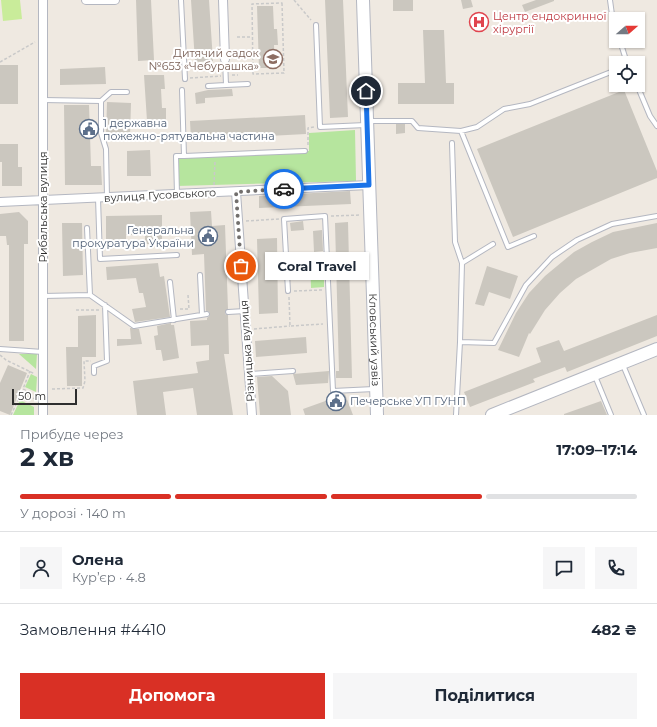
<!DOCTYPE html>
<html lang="uk">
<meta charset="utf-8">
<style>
body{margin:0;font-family:Montserrat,sans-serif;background:#f6f6f7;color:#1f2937;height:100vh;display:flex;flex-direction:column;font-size:15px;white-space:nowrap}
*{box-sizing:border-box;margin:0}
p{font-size:13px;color:#747a83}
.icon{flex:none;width:22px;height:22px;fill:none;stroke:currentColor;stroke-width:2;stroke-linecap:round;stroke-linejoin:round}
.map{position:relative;height:415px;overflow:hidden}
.side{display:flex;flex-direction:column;background:#fff;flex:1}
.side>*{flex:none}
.needle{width:26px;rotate:70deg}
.fabs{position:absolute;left:609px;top:12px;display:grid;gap:8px}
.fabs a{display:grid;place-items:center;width:36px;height:36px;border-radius:0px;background:#fff;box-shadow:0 1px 3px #0004;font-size:20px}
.scale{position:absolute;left:12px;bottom:10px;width:65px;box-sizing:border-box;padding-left:4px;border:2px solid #2e2e2e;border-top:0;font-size:11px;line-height:14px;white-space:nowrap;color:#2e2e2e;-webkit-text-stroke:3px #fff;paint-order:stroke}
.pin{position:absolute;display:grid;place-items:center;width:34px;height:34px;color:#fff;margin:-17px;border:2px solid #fff;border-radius:50%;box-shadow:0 1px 4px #0007}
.courier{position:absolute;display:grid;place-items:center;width:40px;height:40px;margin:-20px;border:3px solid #1a73e8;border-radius:50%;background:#fff;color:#222;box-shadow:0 1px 5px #0007}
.bubble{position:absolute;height:28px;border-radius:0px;background:#fff;box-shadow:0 1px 3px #0004;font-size:13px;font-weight:700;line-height:28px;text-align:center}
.head em{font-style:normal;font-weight:700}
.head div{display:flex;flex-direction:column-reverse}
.head{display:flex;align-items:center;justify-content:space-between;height:68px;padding:0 20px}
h1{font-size:26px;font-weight:700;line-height:30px}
.bar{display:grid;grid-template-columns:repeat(4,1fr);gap:6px 4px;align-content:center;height:48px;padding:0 20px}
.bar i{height:5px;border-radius:3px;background:#e0e1e3}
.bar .selected{background:#d93025}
.bar p{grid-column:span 4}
.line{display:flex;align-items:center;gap:10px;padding:0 20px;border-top:1px solid #e0e1e3}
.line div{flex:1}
.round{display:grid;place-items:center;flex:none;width:42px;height:42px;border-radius:0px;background:#f6f6f7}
.primary-button{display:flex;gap:8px;margin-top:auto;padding:8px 20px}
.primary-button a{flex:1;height:46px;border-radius:0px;background:#d93025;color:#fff;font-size:16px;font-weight:700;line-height:46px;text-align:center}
.primary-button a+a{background:#f6f6f7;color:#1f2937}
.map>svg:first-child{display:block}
.green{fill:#b6e59e}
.pitch{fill:#c9ec9a}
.building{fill:#cbc7bf}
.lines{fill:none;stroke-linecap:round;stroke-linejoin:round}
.lane-casing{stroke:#b4b7c1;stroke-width:6}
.street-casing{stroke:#b4b7c1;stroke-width:10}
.secondary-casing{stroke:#b4b7c1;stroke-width:14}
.path{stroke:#c9c9c9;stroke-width:1.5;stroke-dasharray:3 2;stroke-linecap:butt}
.lane{stroke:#fff;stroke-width:4}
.street{stroke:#fff;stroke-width:8}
.secondary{stroke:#fff;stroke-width:12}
.done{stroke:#726f6d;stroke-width:4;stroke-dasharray:0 7.2}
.route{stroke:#1a73e8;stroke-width:5}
.labels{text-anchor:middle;stroke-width:4;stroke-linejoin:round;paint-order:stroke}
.health-label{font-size:11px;fill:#be3a42;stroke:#fff;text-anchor:start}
.education-label{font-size:11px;fill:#785e54;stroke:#fff;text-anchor:end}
.service-label{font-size:11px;fill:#4e5e75;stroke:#fff;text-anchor:start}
.street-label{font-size:11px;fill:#2e2e2e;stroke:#fff}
</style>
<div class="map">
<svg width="657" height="415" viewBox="0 0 657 415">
<rect width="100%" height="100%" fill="#efe9e1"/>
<path class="green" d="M355,130L356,181L177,186L176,157L309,151V133Z
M324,257V287L311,288L310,258Z
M19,354H37L36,369Z
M31,374L37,377L36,392L25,387Z
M20,400L34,407V415H13Z"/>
<path class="pitch" d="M1,0H20L22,19L3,21Z"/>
<path class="building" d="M136,0H151L154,60L138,61Z
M191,0H209L213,61L195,62Z
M325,0H343L348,117L330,118Z
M393,0H413V11H393Z
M461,0H471L473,7L463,9Z
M536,0H554V1L525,12L522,5Z
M257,6H273L274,29H277L278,45H274L275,68H259Z
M423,30H444L446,83H454V104H398V83H425Z
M0,65H18V104H0Z
M105,67L106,84L60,85V69Z
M144,75H164L165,89H161L162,108H166V120L147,121Z
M232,89L233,96L205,98V103L196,104L195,93L208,90Z
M624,90L657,171V178L513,237L477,149Z
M107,102L131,103L130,137L106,136Z
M64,105H89L91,166H101L102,185H65Z
M305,115L306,134L191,140L190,121Z
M396,124H405V133L396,134Z
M0,144H18V167H22V186H2V162H0Z
M150,150L151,176H127V151Z
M350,191L351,204L259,208V196Z
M211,211L212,226L225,225L228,309L225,312V314L228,315L229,354H224L233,415H197L193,388L163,392L166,415H137L133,381L198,373L196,362L209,360V345L191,346L190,321L207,320V318L209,316L210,314L209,312L206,311L204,254L192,255L190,212Z
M19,212L28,221V244H24V341H9V245H7L6,236H0V214Z
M162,215V244H145V235H126V245H106V216Z
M303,221L304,230L291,231L290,223Z
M348,222L352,378H336V371H339L335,223Z
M62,223H82L83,275L63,276Z
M657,223V248L630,253L611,259L576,279L560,293L545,310L530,334L529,333L519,357L498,350L516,313L529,293L545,276L574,252L592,242L613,232Z
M322,230L323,251L314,252L313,231Z
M277,238L278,313L259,314L257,239Z
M158,263L160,277L164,276L170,317L135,322L132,309L146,307L143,293H139L136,278L107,280L106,267Z
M487,266L518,276L510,299L489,292L484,306L475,304Z
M96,315V357H82V386H67L66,347H78V316Z
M657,315V336L567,372L565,367L533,379L535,382L470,407L464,392L541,362L536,348L559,340L564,351Z
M171,323V325H174L179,358L163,361L161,350H156L154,336L158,335L157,326Z
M130,328L139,329L142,344L117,346V339H131Z
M306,337L307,353L256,357L255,341Z
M8,365L27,373L10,415L0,411V383Z
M329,371L328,383L296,385L293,374Z
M272,376L288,391L291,415H260L257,377Z
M345,394L353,415H305L303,409Z
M601,401L607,415H564V414Z"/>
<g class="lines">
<g class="lane-casing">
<path id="lane" d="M181,0L185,79
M610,0L613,22L616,31
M316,25L320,127L366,125
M620,41L627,63
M225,59L226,85L248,84
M637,85L650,116L657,126
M208,86L226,85
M182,90L184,156L305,151
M43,100L101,101V133L106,149L107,197
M101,101L111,92H127
M369,121H412L418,128L461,131L477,127L504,109L530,104L616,70
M461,131L508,247L534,236
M452,143L455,242L462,263L460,342L456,415
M177,194L176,156H184
M98,198L100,259L177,255
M462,263L493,244
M200,275L202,315
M170,282L174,320
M288,291L284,219L325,216L333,391L374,389
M90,295L134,326L207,314
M43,296L90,295L87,228
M228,312L245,311
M460,342L494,343L526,285L552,257L577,240L612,224L657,216
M0,349L43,352
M623,365L644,415
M94,373V366L107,361L105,305
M249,374L293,371
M595,376L611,415"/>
</g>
<g class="street-casing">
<path id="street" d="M43,0V415
M86,0H115
M223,0L225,59
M236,192L252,415
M0,202L369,185"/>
</g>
<g class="secondary-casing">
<g id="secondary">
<path id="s1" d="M363,0L377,415"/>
<path d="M492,415L657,349"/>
</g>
</g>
<path class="path" d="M294,0L311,20
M282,3L284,73L253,74L252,4Z
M237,37H252
M0,62L35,42
M232,75H238
M190,78L221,76
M308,145V128L314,127
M214,185L215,161
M331,216L360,215
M246,221L279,219
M294,291L322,290
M289,297L290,326L323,324
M180,309H189L188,295
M76,310H100
M254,329L290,326
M0,355L6,360L35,374
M52,389L83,388L85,381L84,361H91
M24,394L35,399
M11,415L19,398L21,399L25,390L23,389L30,371"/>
<use href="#lane" class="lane"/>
<use href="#street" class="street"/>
<use href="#secondary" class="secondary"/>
</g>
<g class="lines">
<path class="done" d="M241,266L236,192L284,189"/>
<path class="route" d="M284,189L369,185L366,91"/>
</g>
<defs>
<g id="hospital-ring" transform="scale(1)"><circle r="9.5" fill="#fff" stroke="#e0444e" stroke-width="1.5"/><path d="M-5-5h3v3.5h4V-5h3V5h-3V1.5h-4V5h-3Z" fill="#e0444e"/></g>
<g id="school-ring" transform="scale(1)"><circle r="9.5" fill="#fff" stroke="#8d6e63" stroke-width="1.5"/><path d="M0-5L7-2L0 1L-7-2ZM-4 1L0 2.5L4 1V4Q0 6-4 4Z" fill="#8d6e63"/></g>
<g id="civic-ring" transform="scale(1)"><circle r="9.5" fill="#fff" stroke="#5c6f8a" stroke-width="1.5"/><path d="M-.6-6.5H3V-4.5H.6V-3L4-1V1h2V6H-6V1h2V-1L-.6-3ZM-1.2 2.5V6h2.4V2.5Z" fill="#5c6f8a"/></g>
</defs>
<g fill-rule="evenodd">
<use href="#hospital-ring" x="479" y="22"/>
<use href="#school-ring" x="273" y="59"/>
<use href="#civic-ring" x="89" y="129"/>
<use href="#civic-ring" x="208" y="236"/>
<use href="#civic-ring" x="336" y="401"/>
</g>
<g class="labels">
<g class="health-label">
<text x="493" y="20">Центр ендокринної<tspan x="493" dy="13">хірургії</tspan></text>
</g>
<g class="education-label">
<text x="259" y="57">Дитячий садок<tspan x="259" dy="13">№653 «Чебурашка»</tspan></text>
</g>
<g class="service-label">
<text x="103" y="127">1 державна<tspan x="103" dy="13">пожежно-рятувальна частина</tspan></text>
<text x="194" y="234" text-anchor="end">Генеральна<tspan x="194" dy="13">прокуратура України</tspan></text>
<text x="350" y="405">Печерське УП ГУНП</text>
</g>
<g class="street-label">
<text transform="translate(160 195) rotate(-3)" y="4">вулиця Гусовського</text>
<text transform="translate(43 207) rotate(-90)" y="4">Рибальська вулиця</text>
<text dy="4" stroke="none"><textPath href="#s1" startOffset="340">Кловський узвіз</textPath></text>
<text transform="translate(247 351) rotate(-94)" y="4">Різницька вулиця</text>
</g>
</g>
</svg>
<div class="fabs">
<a><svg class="needle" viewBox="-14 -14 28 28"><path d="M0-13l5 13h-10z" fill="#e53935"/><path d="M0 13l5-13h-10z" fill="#747a83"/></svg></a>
<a><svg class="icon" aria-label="locate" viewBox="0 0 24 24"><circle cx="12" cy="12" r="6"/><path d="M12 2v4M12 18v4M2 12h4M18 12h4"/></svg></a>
</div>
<div class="scale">50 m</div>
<div class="pin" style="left:241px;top:266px;background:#ea580c"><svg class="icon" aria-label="bag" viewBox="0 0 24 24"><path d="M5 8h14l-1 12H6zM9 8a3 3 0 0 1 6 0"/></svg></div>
<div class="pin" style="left:366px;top:91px;background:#1f2937"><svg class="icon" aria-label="home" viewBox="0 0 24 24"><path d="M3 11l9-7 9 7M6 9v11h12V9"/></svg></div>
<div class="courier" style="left:284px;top:189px"><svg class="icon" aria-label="car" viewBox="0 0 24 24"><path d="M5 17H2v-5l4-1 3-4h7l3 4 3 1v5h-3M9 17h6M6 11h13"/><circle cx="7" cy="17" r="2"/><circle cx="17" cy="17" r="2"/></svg></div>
<div class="bubble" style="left:265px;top:252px;width:104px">Coral Travel</div>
</div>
<section class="side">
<div class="head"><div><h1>2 хв</h1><p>Прибуде через</p></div><em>17:09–17:14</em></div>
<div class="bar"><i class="selected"></i><i class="selected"></i><i class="selected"></i><i></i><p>У дорозі · 140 m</p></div>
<div class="line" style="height:72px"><a class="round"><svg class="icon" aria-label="person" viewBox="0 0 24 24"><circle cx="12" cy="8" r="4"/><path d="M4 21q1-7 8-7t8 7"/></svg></a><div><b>Олена</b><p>Кур’єр · 4.8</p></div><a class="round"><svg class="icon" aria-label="chat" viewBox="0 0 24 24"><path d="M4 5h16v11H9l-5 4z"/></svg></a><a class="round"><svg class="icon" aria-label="phone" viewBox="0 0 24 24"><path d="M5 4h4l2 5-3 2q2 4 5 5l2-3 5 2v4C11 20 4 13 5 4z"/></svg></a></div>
<div class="line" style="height:52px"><div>Замовлення #4410</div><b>482 ₴</b></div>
<div class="primary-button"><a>Допомога</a><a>Поділитися</a></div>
</section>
